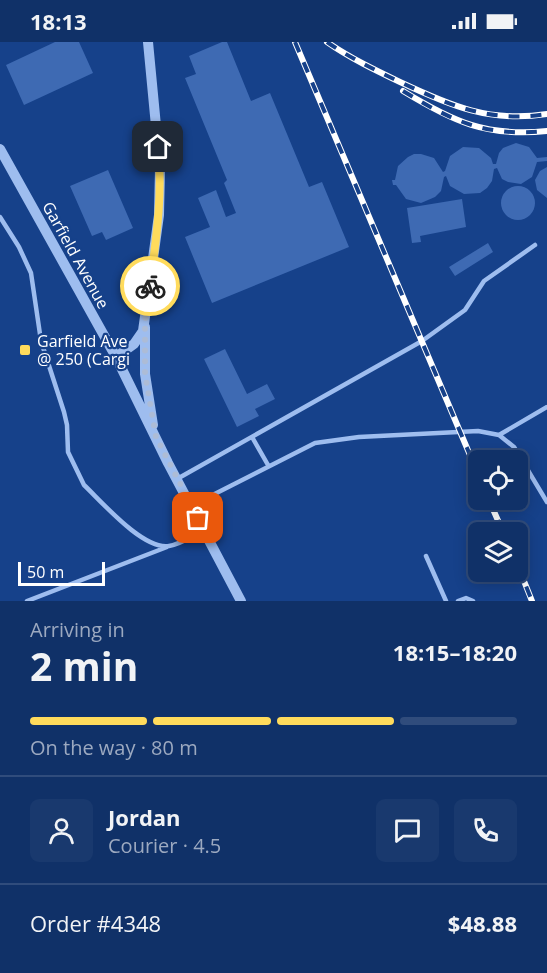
<!DOCTYPE html>
<meta charset="utf-8">
<style>
body{margin:0;font-family:"Open Sans",sans-serif;background:#19396e;color:#f1f3f6;height:100vh;display:flex;flex-direction:column;font-size:22px;white-space:nowrap}
*{box-sizing:border-box;margin:0}
p{font-size:20px;color:#9ca9c0}
.icon{flex:none;width:33px;height:33px;fill:none;stroke:currentColor;stroke-width:2;stroke-linecap:round;stroke-linejoin:round}
.map{position:relative;height:559px;overflow:hidden}
.panel{display:flex;flex-direction:column;background:#103168;flex:1}
.panel>*{flex:none}
.buttons{position:absolute;left:468px;top:408px;display:grid;gap:12px}
.buttons a{display:grid;place-items:center;width:60px;height:60px;border-radius:9px;background:#103168;box-shadow:0 3px 15px #0003,0 0 0 2px #304c7c;font-size:30px}
.scale{position:absolute;left:18px;bottom:15px;width:87px;box-sizing:border-box;padding-left:6px;border:3px solid #fff;border-top:0;font-size:16px;line-height:21px;white-space:nowrap;color:#fff;-webkit-text-stroke:4px #16418a;paint-order:stroke}
.pin{position:absolute;display:grid;place-items:center;width:51px;height:51px;color:#fff;margin:-26px;border-radius:12px;box-shadow:0 3px 9px #0006}
.courier{position:absolute;display:grid;place-items:center;width:60px;height:60px;margin:-30px;border:4px solid #ffdb5c;border-radius:50%;background:#fff;color:#222;box-shadow:0 2px 8px #0007}
.summary em{font-style:normal;font-weight:700}
.summary div{display:flex;flex-direction:column-reverse}
.summary{display:flex;align-items:center;justify-content:space-between;height:102px;padding:0 30px}
h1{font-size:39px;font-weight:700;line-height:45px}
.bar{display:grid;grid-template-columns:repeat(4,1fr);gap:9px 6px;align-content:center;height:72px;padding:0 30px}
.bar i{height:8px;border-radius:4px;background:#304c7c}
.bar .selected{background:#ffdb5c}
.bar p{grid-column:span 4}
.line{display:flex;align-items:center;gap:15px;padding:0 30px;border-top:2px solid #304c7c}
.line div{flex:1}
.round{display:grid;place-items:center;flex:none;width:63px;height:63px;border-radius:9px;background:#19396e}
.status{display:flex;justify-content:space-between;align-items:center;height:42px;padding:0 30px;background:#103168;direction:ltr}
.status svg{height:16px;fill:currentColor}
.map>svg:first-child{display:block}
.building{fill:#3e6ab3}
.lines{fill:none;stroke-linecap:round;stroke-linejoin:round}
.service{stroke:#9ebdef;stroke-width:4.5}
.tertiary{stroke:#9ebdef;stroke-width:10}
.rail-casing{stroke:#fff;stroke-width:6}
.rail{stroke:#16418a;stroke-width:4;stroke-dasharray:11;stroke-linecap:butt}
.done{stroke:#adbcd6;stroke-width:6;stroke-dasharray:0 10.8}
.route{stroke:#ffdb5c;stroke-width:8}
.poi-dot{fill:#ffdb5c;stroke:#16418a;stroke-width:2}
.labels{text-anchor:middle;stroke-width:4.5;stroke-linejoin:round;paint-order:stroke}
.street-label{font-size:16px;fill:#fff;stroke:#16418a}
.poi-label{font-size:16px;fill:#fff;stroke:#16418a;text-anchor:start}
</style>
<div class="status"><b>18:13</b><svg viewBox="0 0 49 12"><path d="M0 12V9h3v3zM5 12V6h3v6zM10 12V3h3v9zM15 12V0h3v12zM26 1h20v11H26zM47 4h2v5h-2z"/></svg></div>
<div class="map">
<svg width="547" height="559" viewBox="0 0 547 559">
<rect width="100%" height="100%" fill="#16418a"/>
<path class="building" d="M55,0H79L93,31L24,63L6,23Z
M222,0H227L251,59L270,51L309,145L322,140L349,205L212,261L185,195L210,185L198,156L216,148L226,175L236,171L224,141L227,138L185,36L196,32L189,14Z
M516,101L529,105L537,116L547,115V119L537,120L532,135L521,142L508,140L502,137L497,126L494,127L492,139L487,146L480,151L464,152L450,144L446,134L444,135L441,149L435,155L421,161L406,157L396,143H393L392,138H395L398,124L408,115L414,112H421L434,116L443,130L445,129L450,114L463,105L479,106L491,116L493,122H496L499,111L503,106Z
M547,125V156L537,148L535,138L540,129Z
M108,128L133,186L106,198L102,190L92,194L70,144Z
M501 161a17 17 0 1 1 34 0a17 17 0 1 1-34 0Z
M462,157L466,185L420,194L421,200L412,201L407,166Z
M488,201L493,210L455,234L449,225Z
M225,307L247,352L267,342L275,357L255,367L259,374L237,385L204,317Z"/>
<g class="lines">
<path class="service" d="M0,175L19,205L31,231L41,299L64,370L67,383L68,410L84,443C102,460 143,508 169,504C181,502 193,494 203,489
M499,393L547,365
M252,395L268,423
M177,437L422,299L465,268L484,239L535,203
M191,464L315,401L359,395L478,389L499,393L514,405L547,460
M426,514L446,559
M27,559L167,505
M458,559L466,556L473,559"/>
<path class="tertiary" d="M0,107L116,315L168,421L241,559
M145,285V332L153,383
M116,315L134,302L143,289L159,173L160,126L148,0"/>
<g class="rail-casing">
<path id="rail" d="M295,0L478,432
M327,0C350,16 375,28 400,40C451,64 490,81 547,72
M403,49C454,80 486,95 547,89
M489,458L503,490
M518,524L532,559"/>
</g>
<use href="#rail" class="rail"/>
</g>
<g class="lines">
<path class="done" d="M150,244L145,280V332L156,395L198,476"/>
<path class="route" d="M150,244C156,198 163,152 158,105"/>
</g>
<rect class="poi-dot" x="19" y="302" width="12" height="12" rx="3"/>
<g class="labels">
<g class="street-label">
<text transform="translate(76 213) rotate(61)" y="6">Garfield Avenue</text>
</g>
<g class="poi-label">
<text x="37" y="305">Garfield Ave<tspan x="37" dy="18">@ 250 (Cargi</tspan></text>
</g>
</g>
</svg>
<div class="buttons">
<a><svg class="icon" aria-label="locate" viewBox="0 0 24 24"><circle cx="12" cy="12" r="6"/><path d="M12 2v4M12 18v4M2 12h4M18 12h4"/></svg></a>
<a><svg class="icon" aria-label="layers" viewBox="0 0 24 24"><path d="M12 4l9 5-9 5-9-5zM3 14l9 5 9-5"/></svg></a>
</div>
<div class="scale">50 m</div>
<div class="pin" style="left:198px;top:476px;background:#ea580c"><svg class="icon" aria-label="bag" viewBox="0 0 24 24"><path d="M5 8h14l-1 12H6zM9 8a3 3 0 0 1 6 0"/></svg></div>
<div class="pin" style="left:158px;top:105px;background:#1f2937"><svg class="icon" aria-label="home" viewBox="0 0 24 24"><path d="M3 11l9-7 9 7M6 9v11h12V9"/></svg></div>
<div class="courier" style="left:150px;top:244px"><svg class="icon" aria-label="bike" viewBox="0 0 24 24"><circle cx="6" cy="16" r="4"/><circle cx="18" cy="16" r="4"/><path d="M6 16l4-8h5l3 8M10 8l3 8H6M13 5h3"/></svg></div>
</div>
<section class="panel">
<div class="summary"><div><h1>2 min</h1><p>Arriving in</p></div><em>18:15–18:20</em></div>
<div class="bar"><i class="selected"></i><i class="selected"></i><i class="selected"></i><i></i><p>On the way · 80 m</p></div>
<div class="line" style="height:108px"><a class="round"><svg class="icon" aria-label="person" viewBox="0 0 24 24"><circle cx="12" cy="8" r="4"/><path d="M4 21q1-7 8-7t8 7"/></svg></a><div><b>Jordan</b><p>Courier · 4.5</p></div><a class="round"><svg class="icon" aria-label="chat" viewBox="0 0 24 24"><path d="M4 5h16v11H9l-5 4z"/></svg></a><a class="round"><svg class="icon" aria-label="phone" viewBox="0 0 24 24"><path d="M5 4h4l2 5-3 2q2 4 5 5l2-3 5 2v4C11 20 4 13 5 4z"/></svg></a></div>
<div class="line" style="height:78px"><div>Order #4348</div><b>$48.88</b></div>
</section>
